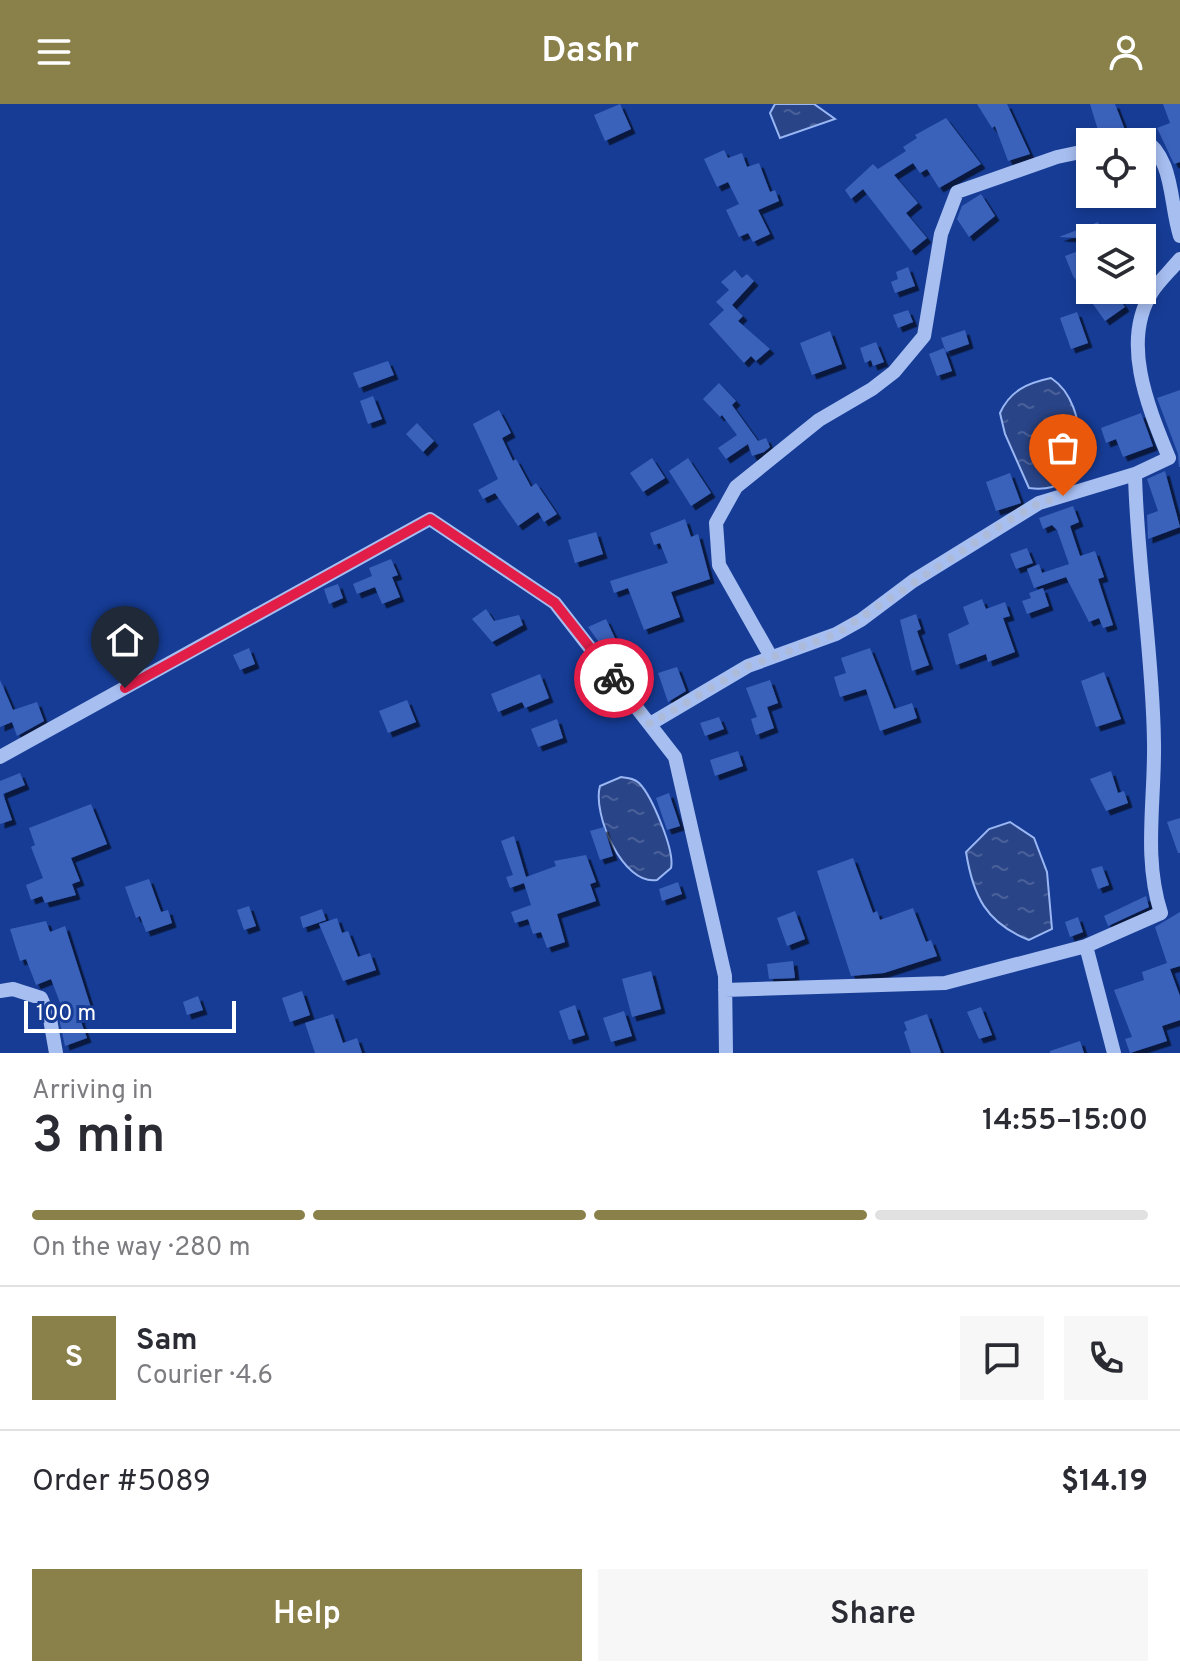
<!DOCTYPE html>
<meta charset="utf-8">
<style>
body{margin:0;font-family:Overpass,sans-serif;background:#f7f7f7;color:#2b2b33;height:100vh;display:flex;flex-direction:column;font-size:30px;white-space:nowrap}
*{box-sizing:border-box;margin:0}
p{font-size:26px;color:#7c7c81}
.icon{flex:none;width:44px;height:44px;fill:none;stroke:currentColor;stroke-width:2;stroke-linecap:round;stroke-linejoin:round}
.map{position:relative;height:949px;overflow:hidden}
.details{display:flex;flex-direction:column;background:#fff;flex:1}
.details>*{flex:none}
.fabs{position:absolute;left:1076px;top:24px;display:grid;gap:16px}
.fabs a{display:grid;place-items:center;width:80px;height:80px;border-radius:0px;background:#fff;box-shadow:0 4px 12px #0003;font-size:40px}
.scale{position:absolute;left:24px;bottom:20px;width:212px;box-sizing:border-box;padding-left:8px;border:4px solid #fff;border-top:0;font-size:22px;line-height:28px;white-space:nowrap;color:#fff;-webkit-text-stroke:6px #163c95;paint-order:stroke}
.pin{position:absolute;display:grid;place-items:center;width:68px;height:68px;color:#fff;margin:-82px -34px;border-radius:50% 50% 50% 0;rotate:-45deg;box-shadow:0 0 8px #0007}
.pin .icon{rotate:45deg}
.courier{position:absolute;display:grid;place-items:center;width:80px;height:80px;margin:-40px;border:6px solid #e11d48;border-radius:50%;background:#fff;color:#222;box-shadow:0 2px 10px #0007}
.overview em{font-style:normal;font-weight:600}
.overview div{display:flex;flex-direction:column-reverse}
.overview{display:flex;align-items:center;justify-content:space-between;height:136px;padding:0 32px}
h1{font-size:52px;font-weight:600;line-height:60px}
.bar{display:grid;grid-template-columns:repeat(4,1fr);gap:12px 8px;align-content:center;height:96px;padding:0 32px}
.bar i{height:10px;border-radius:6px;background:#e1e1e2}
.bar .current{background:#8a804a}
.bar p{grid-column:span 4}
.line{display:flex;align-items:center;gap:20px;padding:0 32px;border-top:2px solid #e1e1e2}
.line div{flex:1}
.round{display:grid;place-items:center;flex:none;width:84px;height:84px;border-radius:0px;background:#f7f7f7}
.action{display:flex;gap:16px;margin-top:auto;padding:16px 32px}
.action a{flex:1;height:92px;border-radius:0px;background:#8a804a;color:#fff;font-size:32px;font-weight:600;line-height:92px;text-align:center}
.action a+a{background:#f7f7f7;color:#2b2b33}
header{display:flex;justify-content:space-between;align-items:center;height:104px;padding:0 32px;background:#8a804a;color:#fff;font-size:36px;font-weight:600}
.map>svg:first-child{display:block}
.water{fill:url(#water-ripples);stroke:#9ab7f4;stroke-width:2}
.building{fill:#3b62bb;filter:url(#shadow)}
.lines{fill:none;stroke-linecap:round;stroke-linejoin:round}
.minor{stroke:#a7bef1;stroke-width:14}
.done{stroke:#adbbda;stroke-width:8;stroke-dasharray:0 14.4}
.route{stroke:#e11d48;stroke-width:10}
</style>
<header><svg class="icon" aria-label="menu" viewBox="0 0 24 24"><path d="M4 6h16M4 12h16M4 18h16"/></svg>Dashr<svg class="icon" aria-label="person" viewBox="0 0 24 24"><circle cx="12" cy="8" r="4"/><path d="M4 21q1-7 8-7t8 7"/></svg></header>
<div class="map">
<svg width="1180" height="949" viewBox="0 0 1180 949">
<defs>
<pattern id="water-ripples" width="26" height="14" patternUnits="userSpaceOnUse" patternTransform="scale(2)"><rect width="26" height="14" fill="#294487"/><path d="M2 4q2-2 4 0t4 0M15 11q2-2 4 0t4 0" fill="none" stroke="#496099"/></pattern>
<filter id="shadow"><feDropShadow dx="4.5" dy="4.5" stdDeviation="0" flood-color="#0009"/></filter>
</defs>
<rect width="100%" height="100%" fill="#163c95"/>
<path class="water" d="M775,0H814L835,15L780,34L770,9Z
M1051,274C1077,291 1079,325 1085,354C1073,376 1056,388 1029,384L1005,330L1000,309C1010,287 1027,279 1051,274Z
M621,673C628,674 634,674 639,679C652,692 675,747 671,764L657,776C623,782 592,710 600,682Z
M1010,718L1034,734L1047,768L1052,825L1029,836C986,819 973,792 966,748L989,725Z"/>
<path class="building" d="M620,0L631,25L605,37L594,11Z
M977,0H1007L1030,50L1008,57L995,22L992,24Z
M1090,0H1115L1125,26L1110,28L1101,36Z
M1163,0H1180V58L1174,60L1157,24L1170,19Z
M946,14L981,60L939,84L927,65L920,69L913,59L894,71L918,99L906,109L927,134L911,147L863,85L851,95L845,86L873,60L878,65L906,47L903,43L917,34L915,31Z
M724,46L728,54L742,49L747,63L759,59L770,88L775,86L779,97L758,106L770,130L753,138L748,129L739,133L726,106L739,100L728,78L717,83L704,55Z
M981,90L995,112L969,133L957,115L962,102Z
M1098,118L1104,134H1090V186H1113L1125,203L1105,217L1073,172L1065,152L1081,146L1077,134L1059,133Z
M908,163L915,182L895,189L891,178L898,175L896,168Z
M735,166L742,174L747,170L754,177L732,201L743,212L738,217L770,245L756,257L751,252L744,259L709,220L724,206L716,198L729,186L721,178Z
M908,206L913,218L898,224L893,211Z
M1077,208L1088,239L1071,245L1060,214Z
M965,226L969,240L946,248L941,234Z
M830,227L842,260L812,271L800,239Z
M876,238L884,258L873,262L871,256L865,259L860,244Z
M944,244L952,267L937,272L929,250Z
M388,257L394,271L359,284L353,269Z
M719,279L736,297L732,301L758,337L766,334L770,343L764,348L752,352L748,340L726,355L718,344L737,331L722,311L720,313L703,295Z
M1180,286V363H1179L1178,350L1157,294Z
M373,292L382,315L368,320L360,297Z
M499,306L511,329L502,334L513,357L516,355L531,383L536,379L557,410L544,418L538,408L518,422L495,389L483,395L478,386L498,375L473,320Z
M1141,309L1153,342L1123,353L1116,335L1106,339L1101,324Z
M417,319L434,337L423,348L406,330Z
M652,354L665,374L643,388L630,369Z
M688,354L711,389L691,402L669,367Z
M1165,367L1180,423L1148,435L1147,411L1158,407L1147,375Z
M1010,369L1021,399L996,407L986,378Z
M1073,402L1079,418L1070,422L1080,452L1095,447L1104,473L1098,475L1113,521L1103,524L1099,514L1089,518L1066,473L1034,484L1027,465L1039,460L1042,469L1069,460L1057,426L1052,421L1043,425L1039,414Z
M685,415L691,433L698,430L710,475L671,488L680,513L644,526L628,484L614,489L610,477L668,459L660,439L654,441L650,429Z
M596,428L603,450L575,459L568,436Z
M1027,444L1033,459L1016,465L1010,450Z
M391,455L398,471L392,473L400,493L382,500L375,483L357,490L353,480L372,472L369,464Z
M338,480L343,494L329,500L324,485Z
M1043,484L1049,502L1027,510L1022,497L1031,494L1029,489Z
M982,495L986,505L1005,498L1010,512L1003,514L1015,548L988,558L986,550L956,561L948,530L969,520L963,503Z
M486,505L494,517L519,511L523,521L492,538L472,515Z
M916,510L921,525L917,527L929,561L912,567L900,516Z
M606,515L621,547L609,552L588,523Z
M249,544L255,560L240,566L233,551Z
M870,544L894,605L912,599L917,614L880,627L866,585L840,593L834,573L846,569L841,554Z
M677,563L686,587L668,598L658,569Z
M1104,568L1121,615L1096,623L1081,577Z
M540,570L549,594L525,604L522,598L498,608L491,590Z
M0,576L13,606L37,598L44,617L17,632L12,618L0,623Z
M770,576L778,599L767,603L774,624L756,631L751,615L757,613L746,584Z
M407,596L416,618L388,629L379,607Z
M719,613L724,625L705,632L700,619Z
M557,615L563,634L538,643L531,625Z
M738,647L743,662L715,672L710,656Z
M1111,667L1118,689L1124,687L1128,699L1106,707L1090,675Z
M20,669L25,681L3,690L12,716L0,720V677Z
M669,689L680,722L667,726L656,694Z
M91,700L107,740L71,754L80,777L72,780L76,791L45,799L42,792L31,796L26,781L43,774L31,743L35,741L29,724Z
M1180,714V749H1178L1167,718Z
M604,723L613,752L600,756L590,727Z
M514,732L526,773L556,762L554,757L586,751L596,778L590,780L596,797L557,810L565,838L547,844L541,828L533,830L528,815L515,819L511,808L531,801L524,779L510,784L506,773L513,771L501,737Z
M853,754L873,809L877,807L880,816L913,804L926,838L931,836L937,852L884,869L851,872L817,767Z
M1102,762L1109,781L1098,785L1091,765Z
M149,775L161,808L168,806L172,819L146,828L140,812L136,814L125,783Z
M678,778L682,790L662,797L659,785Z
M1146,792L1149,803L1108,822L1104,812Z
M249,802L256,822L244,826L237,806Z
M322,805L326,816L303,824L300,813Z
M795,807L805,835L787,842L777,814Z
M1180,808V862L1170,865L1180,892V916L1162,922L1167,937L1130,949L1125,935L1132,933L1114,886L1144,876L1142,868L1167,859L1155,823Z
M1078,813L1083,828L1070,833L1065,818Z
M337,814L342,829L348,827L358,853L370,849L376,866L343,877L319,820Z
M46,817L50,828L65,822L93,910L80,915L87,934L65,942L57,905L62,904L51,875L36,881L26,855L20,857L10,825Z
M793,857L795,874L769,875L767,860Z
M651,867L661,905L632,913L622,875Z
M302,887L310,911L290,918L282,894Z
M198,892L203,906L187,911L183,898Z
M575,901L585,931L569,936L559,907Z
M981,903L992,931L979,935L967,908Z
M624,907L632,932L611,938L603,914Z
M333,910L343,939L357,934L362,949H315L305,919Z
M927,910L941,949H911L904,928L907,926L904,918Z
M1080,937L1084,949H1050V947Z"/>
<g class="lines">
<path class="minor" d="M1112,38L1141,33C1175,54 1169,98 1180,132
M771,553L719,461L716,419L736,383L819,316L872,285L894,268L924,232L941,130L957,88L1057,53L1090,46
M650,620L748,562L836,530L861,516L913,477L1039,399L1135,370L1169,354C1149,305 1120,238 1152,188C1159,177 1171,166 1180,155
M0,653L430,415L555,499L675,653L725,872L726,949
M1086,842L1161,809C1143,753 1155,697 1154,639C1153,549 1137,460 1135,370
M725,886L945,879L1086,842L1114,949
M0,887L13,885L41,894L50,915L56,949"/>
</g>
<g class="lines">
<path class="done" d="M614,574L650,620L748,562L836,530L1003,420L1039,399L1063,392"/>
<path class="route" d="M125,584L430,415L555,499L614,574"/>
</g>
</svg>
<div class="fabs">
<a><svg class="icon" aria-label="locate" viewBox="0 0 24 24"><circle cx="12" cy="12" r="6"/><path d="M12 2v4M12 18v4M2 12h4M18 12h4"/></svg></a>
<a><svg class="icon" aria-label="layers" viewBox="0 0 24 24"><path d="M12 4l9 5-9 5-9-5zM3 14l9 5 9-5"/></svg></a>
</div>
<div class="scale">100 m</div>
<div class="pin" style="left:1063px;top:392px;background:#ea580c"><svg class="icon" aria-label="bag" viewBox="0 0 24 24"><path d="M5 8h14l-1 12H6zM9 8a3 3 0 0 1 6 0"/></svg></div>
<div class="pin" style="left:125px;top:584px;background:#1f2937"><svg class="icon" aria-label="home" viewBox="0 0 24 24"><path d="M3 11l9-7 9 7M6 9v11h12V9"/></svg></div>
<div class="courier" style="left:614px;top:574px"><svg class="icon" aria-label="bike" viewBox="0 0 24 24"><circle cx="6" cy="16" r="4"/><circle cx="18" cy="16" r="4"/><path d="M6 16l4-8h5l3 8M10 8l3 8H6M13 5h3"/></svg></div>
</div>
<section class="details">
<div class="overview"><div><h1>3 min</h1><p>Arriving in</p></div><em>14:55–15:00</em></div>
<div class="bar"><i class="current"></i><i class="current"></i><i class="current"></i><i></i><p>On the way · 280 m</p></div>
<div class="line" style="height:144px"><b class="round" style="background:#8a804a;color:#fff">S</b><div><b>Sam</b><p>Courier · 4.6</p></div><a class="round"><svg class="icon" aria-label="chat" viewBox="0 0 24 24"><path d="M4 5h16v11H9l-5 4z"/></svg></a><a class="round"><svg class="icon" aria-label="phone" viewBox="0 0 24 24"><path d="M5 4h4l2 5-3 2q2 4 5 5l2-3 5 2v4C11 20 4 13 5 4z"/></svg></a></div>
<div class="line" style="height:104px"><div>Order #5089</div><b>$14.19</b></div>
<div class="action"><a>Help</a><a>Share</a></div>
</section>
